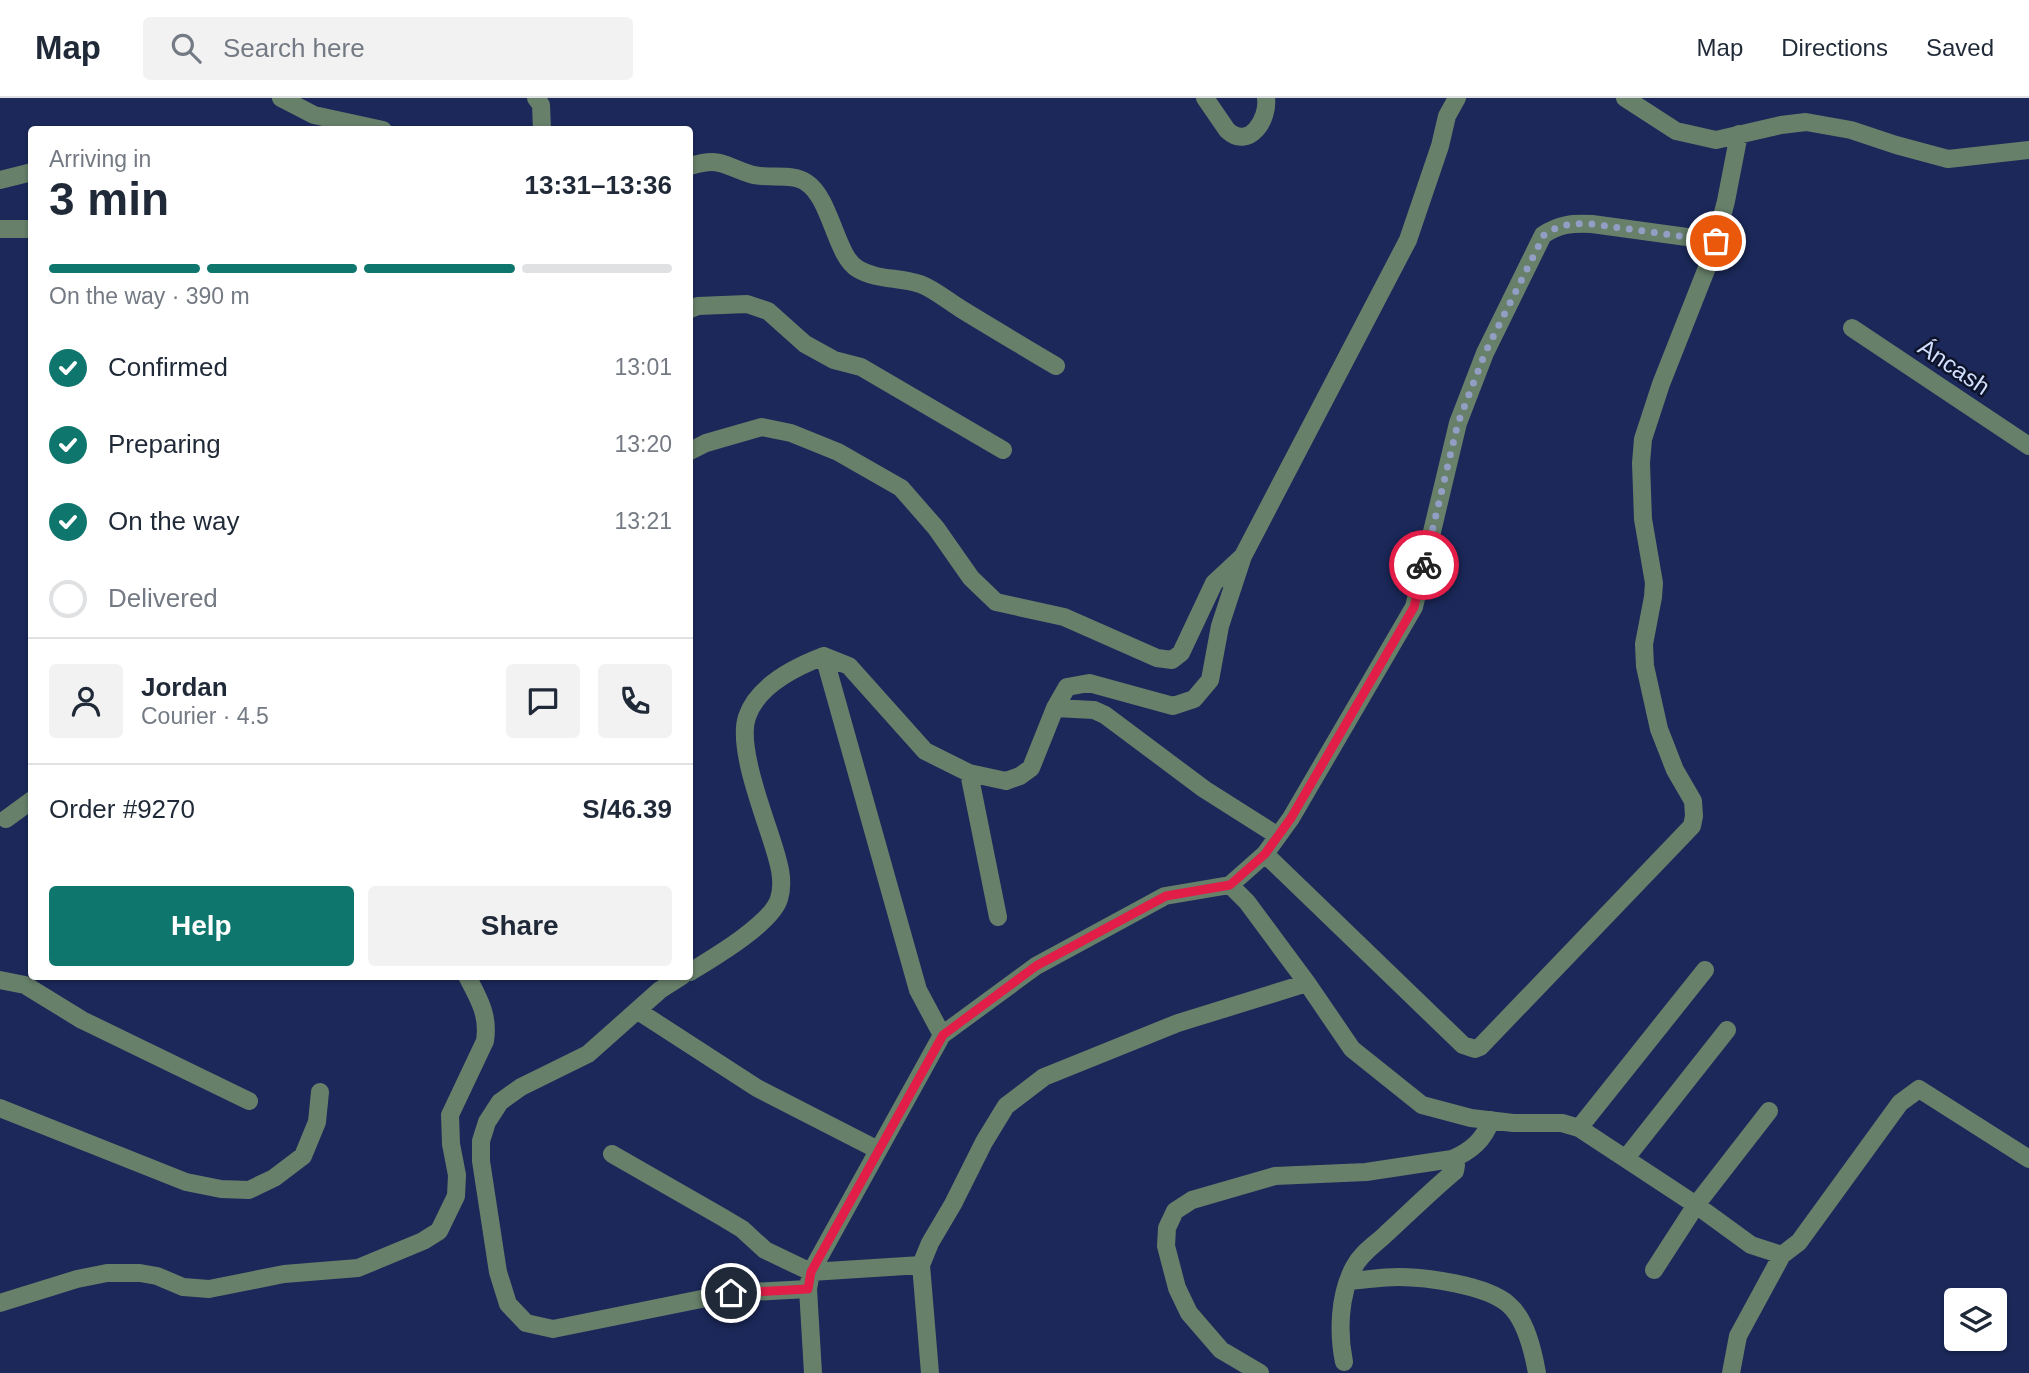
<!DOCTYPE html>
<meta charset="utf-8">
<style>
body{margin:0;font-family:Helvetica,sans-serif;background:#f2f2f3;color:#1f2937;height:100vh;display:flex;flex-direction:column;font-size:26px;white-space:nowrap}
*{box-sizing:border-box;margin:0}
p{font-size:23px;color:#747a83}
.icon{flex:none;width:38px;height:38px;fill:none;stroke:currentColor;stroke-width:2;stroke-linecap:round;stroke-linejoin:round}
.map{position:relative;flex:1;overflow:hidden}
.sheet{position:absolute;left:28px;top:28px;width:665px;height:854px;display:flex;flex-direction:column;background:#fff;border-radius:7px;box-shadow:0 2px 5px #0004}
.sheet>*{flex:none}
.tools{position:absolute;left:1944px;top:1190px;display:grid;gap:14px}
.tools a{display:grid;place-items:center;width:63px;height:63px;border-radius:7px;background:#fff;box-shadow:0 2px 5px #0004;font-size:35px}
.pin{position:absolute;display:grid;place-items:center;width:60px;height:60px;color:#fff;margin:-30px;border:4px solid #fff;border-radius:50%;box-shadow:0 2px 7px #0007}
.courier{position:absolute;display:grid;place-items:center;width:70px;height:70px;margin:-35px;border:5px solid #e11d48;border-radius:50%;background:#fff;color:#222;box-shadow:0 2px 9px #0007}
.headline em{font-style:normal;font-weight:600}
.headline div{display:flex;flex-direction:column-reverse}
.headline{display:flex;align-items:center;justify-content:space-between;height:119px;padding:0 21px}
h1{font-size:46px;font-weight:600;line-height:52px}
.bar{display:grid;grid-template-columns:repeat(4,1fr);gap:10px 7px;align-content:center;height:84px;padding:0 21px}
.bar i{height:9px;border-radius:5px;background:#e0e1e3}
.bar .on{background:#0f766e}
.bar p{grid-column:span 4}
.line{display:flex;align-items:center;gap:18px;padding:0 21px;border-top:2px solid #e0e1e3}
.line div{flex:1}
.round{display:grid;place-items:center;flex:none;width:74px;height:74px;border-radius:7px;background:#f2f2f3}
ol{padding:0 21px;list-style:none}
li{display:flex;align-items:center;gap:21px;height:77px}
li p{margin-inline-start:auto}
li .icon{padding:7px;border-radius:50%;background:#0f766e;color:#fff;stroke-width:4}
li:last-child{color:#747a83}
li i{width:38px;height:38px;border:4px solid #e0e1e3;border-radius:50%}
.action{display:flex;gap:14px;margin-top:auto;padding:14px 21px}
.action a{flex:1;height:80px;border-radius:7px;background:#0f766e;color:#fff;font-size:28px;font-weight:600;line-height:80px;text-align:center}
.action a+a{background:#f2f2f3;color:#1f2937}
header{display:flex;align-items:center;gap:42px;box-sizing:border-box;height:98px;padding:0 35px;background:#fff;border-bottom:2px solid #e0e1e3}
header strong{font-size:33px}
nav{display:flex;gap:38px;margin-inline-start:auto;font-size:24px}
.search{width:490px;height:63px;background:#f2f2f3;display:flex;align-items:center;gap:18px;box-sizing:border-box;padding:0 24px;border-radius:7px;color:#747a83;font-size:26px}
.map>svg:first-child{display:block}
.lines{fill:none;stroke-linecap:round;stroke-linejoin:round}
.minor{stroke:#67806a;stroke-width:18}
.done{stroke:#929ec4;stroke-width:7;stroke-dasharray:0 12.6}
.route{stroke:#e11d48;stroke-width:9}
.labels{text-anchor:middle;stroke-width:5;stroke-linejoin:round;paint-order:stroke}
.street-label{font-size:24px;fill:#d2defd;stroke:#0d1429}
</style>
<header>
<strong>Map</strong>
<div class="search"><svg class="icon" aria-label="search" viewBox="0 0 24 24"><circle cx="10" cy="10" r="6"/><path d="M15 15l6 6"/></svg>Search here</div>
<nav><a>Map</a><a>Directions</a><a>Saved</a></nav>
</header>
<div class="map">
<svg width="2029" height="1275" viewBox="0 0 2029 1275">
<rect width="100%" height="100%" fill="#1b2859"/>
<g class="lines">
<path class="minor" d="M281,0L314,17L383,32
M536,0L541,7L542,32
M1205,0L1227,32C1249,53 1269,21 1266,0
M1625,0L1676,33L1716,42L1781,27L1806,24L1851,32L1896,47L1948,61L2029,52
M690,68C721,59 722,67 750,76C768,82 792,74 807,85C831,101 836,159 858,171C876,182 900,179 920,186C934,191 948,203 961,211C992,230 1024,249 1056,268
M0,82L32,74
M0,131H32
M690,211L698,208L747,206L768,213L805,246L834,262L861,269L1003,352
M1852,230L2029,348
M690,353L706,345L762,329L791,335L838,354L901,390L936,430L971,480L996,504L1064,519L1157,560L1172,562L1181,555L1214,485L1243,458
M824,558L918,892L942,937
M1055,610L1094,612L1105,617L1204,691L1278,738
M969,675L998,819
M6,721L32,702
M1265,756L1463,947L1475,951L1480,949L1692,728L1694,718L1693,703L1675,672L1659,631L1645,568L1644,546L1653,499L1654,485L1643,421L1641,365L1643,341L1661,286L1712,157L1726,103L1739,36
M1230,787L1247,804L1307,885L1352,951L1422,1007L1471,1020L1513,1025H1562L1579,1030L1696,1107L1751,1147L1782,1157L1799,1144L1900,1005L1919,991L2029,1061
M690,874C713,860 771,826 779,801C785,782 778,762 772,743C763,714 737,648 747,619C757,588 795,569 824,558L849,568L925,653L969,675L1006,683L1020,678L1031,670L1055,610L1067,589L1089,585L1173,608L1194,601L1210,582L1220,528L1243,458L1408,142L1440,48L1447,18L1457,0
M682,878L660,892L588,956L521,989L500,1004L487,1024L481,1043V1063L498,1174L508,1206L526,1225L553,1231L731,1195L808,1191
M0,882L25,887L82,922L249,1003
M638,913L757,990L878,1052
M0,1010L186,1084L221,1091L249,1092L274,1080L303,1058L317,1024L320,994
M1579,1030L1705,872
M612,1056L722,1119L742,1131L765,1152L811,1174L921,1167L930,1145L953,1106L984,1044L1006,1008L1044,979L1178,925L1307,885
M1626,1060L1727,932
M921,1167L930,1275
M1654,1172L1696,1107L1769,1013
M1348,1183C1365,1182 1381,1179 1398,1179C1426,1179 1486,1187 1508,1206C1526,1221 1533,1253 1537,1275
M0,1205L77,1181L107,1175H140L157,1178L183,1189L209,1191L284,1176L358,1170L423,1143L439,1133L456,1098L457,1077L451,1046L450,1017L485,943C489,917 479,901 467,878
M1344,1264C1338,1235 1339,1197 1354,1169C1361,1155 1376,1146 1387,1135C1410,1114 1432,1092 1455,1073L1456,1067L1452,1061
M813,1275L808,1191L811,1174L942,937L1036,868L1165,798L1230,787L1265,756L1291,720L1414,509L1458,325L1485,255L1543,137C1559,126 1573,125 1592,126L1716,143
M1260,1275L1221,1252L1189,1215L1177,1190L1166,1148L1167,1130L1175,1113L1192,1102L1275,1078L1366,1074L1452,1061C1471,1053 1484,1042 1491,1022
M1731,1275L1738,1238L1782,1157"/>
</g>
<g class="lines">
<path class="done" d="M1424,467L1458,325L1485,255L1544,137C1559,126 1573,125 1592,126L1716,143"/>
<path class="route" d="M731,1195L808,1191L811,1174L943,937L1036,868L1166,798L1230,787L1265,756L1291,720L1414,509L1424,467"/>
</g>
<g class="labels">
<g class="street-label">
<text transform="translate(1954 269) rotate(34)" y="8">Áncash</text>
</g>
</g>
</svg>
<div class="tools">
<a><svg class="icon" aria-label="layers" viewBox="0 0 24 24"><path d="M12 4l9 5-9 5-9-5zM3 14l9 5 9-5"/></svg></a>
</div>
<div class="pin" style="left:1716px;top:143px;background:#ea580c"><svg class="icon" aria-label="bag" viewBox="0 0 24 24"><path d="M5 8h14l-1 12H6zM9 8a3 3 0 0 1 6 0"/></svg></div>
<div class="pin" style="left:731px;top:1195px;background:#1f2937"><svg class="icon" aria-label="home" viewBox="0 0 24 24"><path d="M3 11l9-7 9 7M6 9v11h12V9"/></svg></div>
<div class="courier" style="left:1424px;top:467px"><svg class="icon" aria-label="bike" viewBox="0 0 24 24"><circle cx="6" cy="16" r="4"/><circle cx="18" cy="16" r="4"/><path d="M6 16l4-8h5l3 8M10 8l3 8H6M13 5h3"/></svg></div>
<section class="sheet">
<div class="headline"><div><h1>3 min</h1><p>Arriving in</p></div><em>13:31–13:36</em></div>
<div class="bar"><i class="on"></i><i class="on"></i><i class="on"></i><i></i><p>On the way · 390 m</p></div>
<ol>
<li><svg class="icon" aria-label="check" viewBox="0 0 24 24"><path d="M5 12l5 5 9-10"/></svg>Confirmed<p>13:01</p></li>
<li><svg class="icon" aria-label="check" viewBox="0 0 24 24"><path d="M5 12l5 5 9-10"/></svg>Preparing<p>13:20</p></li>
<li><svg class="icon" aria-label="check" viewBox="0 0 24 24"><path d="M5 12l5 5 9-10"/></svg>On the way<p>13:21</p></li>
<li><i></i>Delivered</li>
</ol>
<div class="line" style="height:126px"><a class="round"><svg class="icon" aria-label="person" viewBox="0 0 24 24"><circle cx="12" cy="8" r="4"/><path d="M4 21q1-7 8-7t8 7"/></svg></a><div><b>Jordan</b><p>Courier · 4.5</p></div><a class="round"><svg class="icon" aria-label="chat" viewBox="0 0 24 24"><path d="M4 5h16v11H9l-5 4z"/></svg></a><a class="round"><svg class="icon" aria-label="phone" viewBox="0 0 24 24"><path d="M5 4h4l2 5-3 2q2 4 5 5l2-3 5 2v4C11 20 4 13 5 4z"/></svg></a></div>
<div class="line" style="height:91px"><div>Order #9270</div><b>S/46.39</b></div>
<div class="action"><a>Help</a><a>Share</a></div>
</section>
</div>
